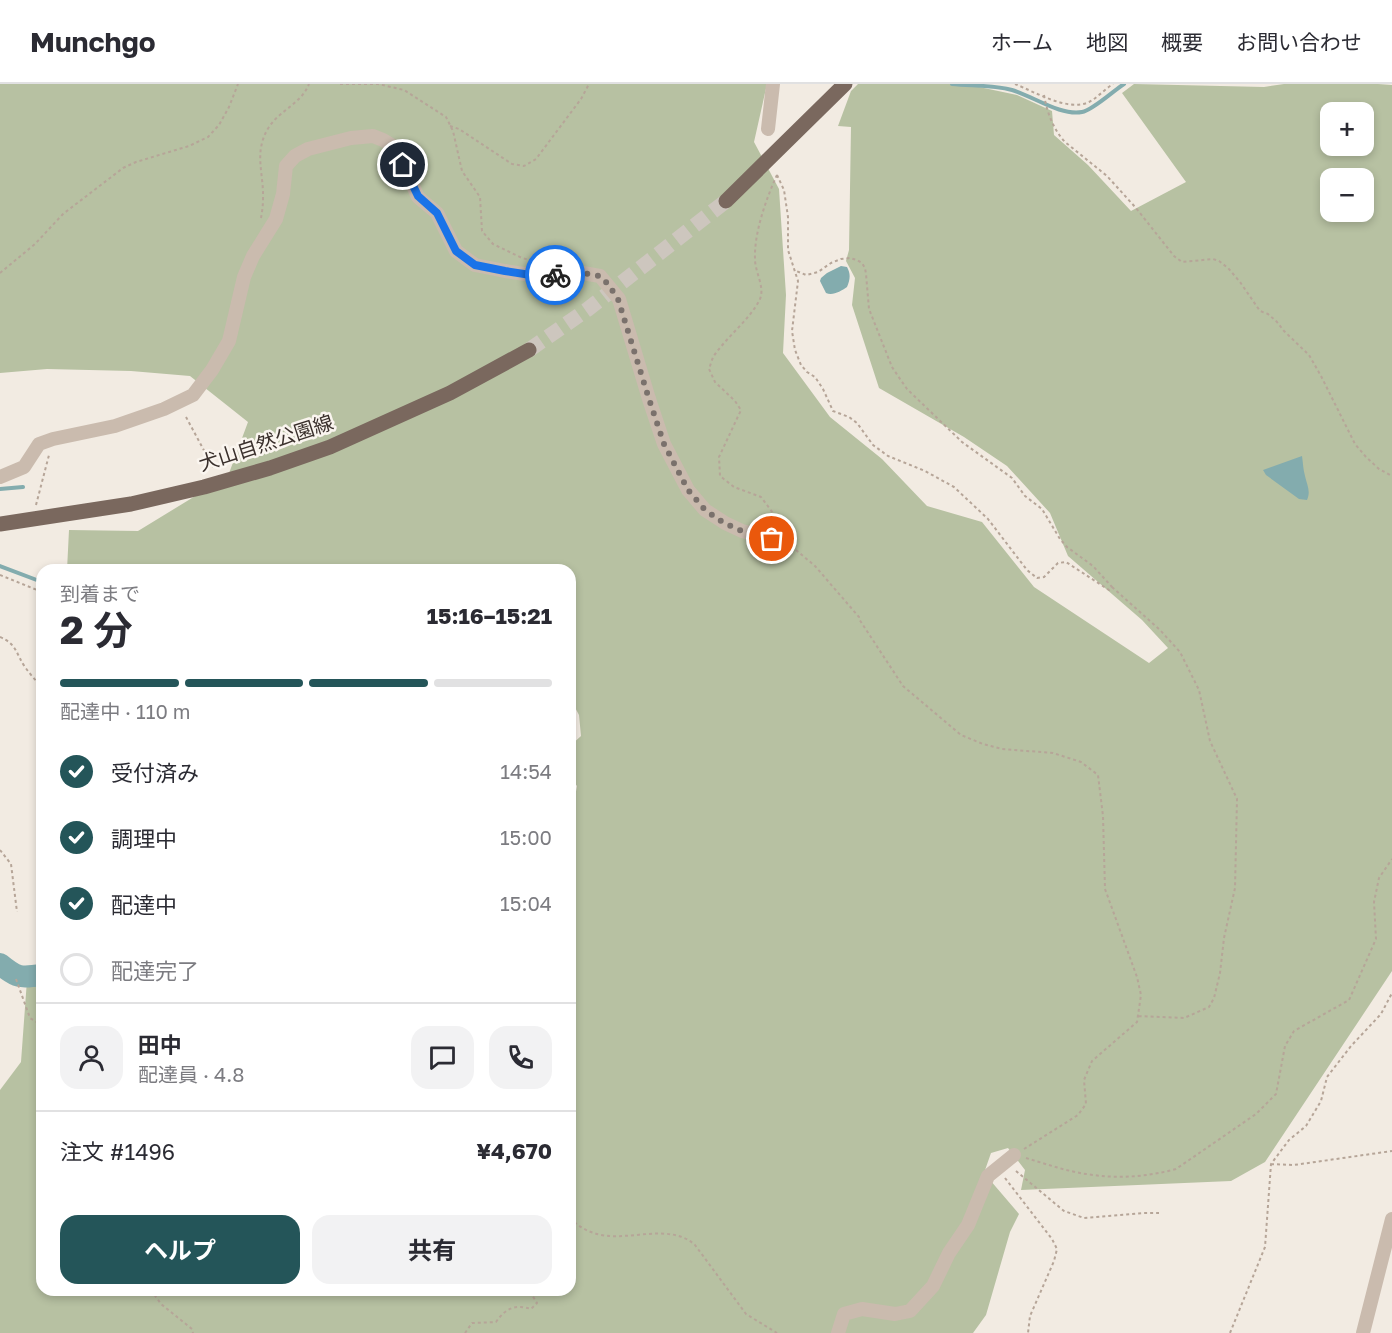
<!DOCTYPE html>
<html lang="ja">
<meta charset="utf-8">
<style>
body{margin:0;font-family:"Golos Text","Noto Sans JP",sans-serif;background:#f2f2f3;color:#2b2b33;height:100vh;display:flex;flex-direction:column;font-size:22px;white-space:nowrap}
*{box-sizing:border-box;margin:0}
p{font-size:20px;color:#7c7c81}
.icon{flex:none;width:33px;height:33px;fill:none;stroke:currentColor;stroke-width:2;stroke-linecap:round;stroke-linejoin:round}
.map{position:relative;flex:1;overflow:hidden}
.sheet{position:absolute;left:36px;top:480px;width:540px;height:732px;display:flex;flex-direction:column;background:#fff;border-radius:18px;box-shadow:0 3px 9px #0003}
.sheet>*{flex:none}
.tools{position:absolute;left:1320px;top:18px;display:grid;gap:12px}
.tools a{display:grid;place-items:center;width:54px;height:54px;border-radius:12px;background:#fff;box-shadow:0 3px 9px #0003;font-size:30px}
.pin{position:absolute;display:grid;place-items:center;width:51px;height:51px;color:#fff;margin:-26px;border:3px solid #fff;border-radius:50%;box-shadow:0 2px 6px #0007}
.courier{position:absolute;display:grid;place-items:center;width:60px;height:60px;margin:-30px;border:4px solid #1a73e8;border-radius:50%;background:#fff;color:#222;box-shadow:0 2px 8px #0007}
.head em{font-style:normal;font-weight:700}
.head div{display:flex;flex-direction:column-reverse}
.head{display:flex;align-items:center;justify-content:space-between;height:102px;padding:0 24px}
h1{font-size:39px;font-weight:700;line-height:45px}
.bar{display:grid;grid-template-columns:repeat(4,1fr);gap:9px 6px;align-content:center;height:72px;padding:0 24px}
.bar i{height:8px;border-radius:4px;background:#e1e1e2}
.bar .current{background:#245559}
.bar p{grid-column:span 4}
.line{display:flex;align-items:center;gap:15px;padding:0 24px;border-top:2px solid #e1e1e2}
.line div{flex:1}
.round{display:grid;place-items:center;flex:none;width:63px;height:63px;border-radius:18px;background:#f2f2f3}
ol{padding:0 24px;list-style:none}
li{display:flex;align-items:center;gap:18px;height:66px}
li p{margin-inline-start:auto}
li .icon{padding:6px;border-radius:50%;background:#245559;color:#fff;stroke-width:4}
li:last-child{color:#7c7c81}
li i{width:33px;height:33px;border:3px solid #e1e1e2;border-radius:50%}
.primary-button{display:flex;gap:12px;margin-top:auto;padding:12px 24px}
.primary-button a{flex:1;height:69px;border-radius:18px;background:#245559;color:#fff;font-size:24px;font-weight:700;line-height:69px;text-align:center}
.primary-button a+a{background:#f2f2f3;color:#2b2b33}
header{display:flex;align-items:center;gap:36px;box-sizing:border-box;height:84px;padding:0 30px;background:#fff;border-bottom:2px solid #e1e1e2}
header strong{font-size:28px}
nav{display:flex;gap:33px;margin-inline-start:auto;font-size:21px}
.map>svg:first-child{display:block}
.green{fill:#b7c1a2;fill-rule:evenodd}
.water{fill:#83acae}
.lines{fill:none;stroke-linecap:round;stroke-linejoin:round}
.stream{stroke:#83acae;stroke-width:4}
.river{stroke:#83acae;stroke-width:22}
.major-tunnel{stroke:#cdc6be;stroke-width:15;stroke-dasharray:15 8;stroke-linecap:butt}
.path{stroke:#b6a598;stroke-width:2;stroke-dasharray:3 3;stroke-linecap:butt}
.minor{stroke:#cabbae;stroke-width:14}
.major{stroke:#7a685e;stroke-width:15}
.done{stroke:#7a716c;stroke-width:6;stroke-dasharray:0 10.8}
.route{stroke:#1a73e8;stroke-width:8}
.labels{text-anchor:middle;stroke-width:5;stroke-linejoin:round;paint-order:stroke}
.street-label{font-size:20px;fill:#3a302c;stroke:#faf5ef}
</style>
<header>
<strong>Munchgo</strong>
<nav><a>ホーム</a><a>地図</a><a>概要</a><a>お問い合わせ</a></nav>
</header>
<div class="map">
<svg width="1392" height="1249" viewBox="0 0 1392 1249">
<rect width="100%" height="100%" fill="#f2ebe2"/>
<path class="green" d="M0,0H767L754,58L779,105L786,211L783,269L830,333L882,375L927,422L982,438L1034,503L1149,579L1168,564L1142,536L1068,472L1050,429L1007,382L964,353L879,304L852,221L855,194L846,177L849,166L851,43L838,42L851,7L858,0H965L1017,11L1052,27L1054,51L1088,81L1131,127L1186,98L1122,9L1134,0L1264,3L1284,0H1378L1392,1V887L1265,1078L1231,1097L1021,1106L1025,1086L1008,1064L991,1069L984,1089L1019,1130L1010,1148L986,1231L973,1249H0V1006L21,978L27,896L42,902V1206H570V714L575,713L577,702L570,693V662L581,652L579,631L570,614V486H67L69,446L138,447L228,392L248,338L190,292L131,287L47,285L0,289ZM1330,28H1364V62H1330ZM1330,94H1364V128H1330Z"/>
<path class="water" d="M841,182L847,183C851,190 850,196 847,203C841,207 833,212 826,209L820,197L821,194L827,189Z
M1302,372C1303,378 1303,385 1305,392C1307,401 1311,407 1307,416L1299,415L1266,391L1263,386Z"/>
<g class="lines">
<path class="stream" d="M952,0C972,2 993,1 1012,6C1033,12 1060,32 1082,28C1093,26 1113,7 1124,0
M0,405L23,403
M0,482L42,498"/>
<path class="river" d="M0,880C17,894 20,894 42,891"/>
<path class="major-tunnel" d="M529,266L588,225L726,117"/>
<path class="path" d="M340,0H378L404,6L446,33L453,47L462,87L480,113L482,147L493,160L522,174L539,178
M1015,0C1035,8 1068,28 1089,18C1097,14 1105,5 1113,0
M1044,11C1047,28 1053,45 1065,58L1107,92L1136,124L1174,172L1182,178L1213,175L1219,177L1228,184L1240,198L1260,227L1268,230L1277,238L1284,247L1309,271L1321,292L1355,360L1366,373L1379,385L1392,392
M450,42L459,45L512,80L524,82L536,75L581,15L589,0
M777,91C766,115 754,149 755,175C755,188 765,203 760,215C751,234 728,252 716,269C712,273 711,280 709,285L715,298L735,317L741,326L719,373L720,392L734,403L761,413L776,433L779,442
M777,91L784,106L788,133V166L798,197L792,247L795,266L801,281L807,288L815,293L823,305L833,327L849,333L857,339L873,361L888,372L925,387L954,403L988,435L1027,486L1037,494L1044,493L1058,479L1066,478L1109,506L1112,503L1093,482L1067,463L1060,455L1042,425L1025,412L1012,394L962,358L907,305L898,292L892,283L869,225L866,190L865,184L862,179L857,176L850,174L841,175L831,179L818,188L806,191L794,186
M261,134C262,128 263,122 263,115C264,89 253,68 269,43C280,26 301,20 309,0
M565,176L577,175
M0,189L35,160L63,130L123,84L136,78L189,62L208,53L219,41L229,23L238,0
M186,333L214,385
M36,421L49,371
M796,466L815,482L859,533V535L903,602L961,651L983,660L1002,665L1053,669L1081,678L1098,691L1103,732L1105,805L1137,893L1141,911L1137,938L1092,977L1084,996L1086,1020L1078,1031L1024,1065
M0,491L42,508
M1112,503L1160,546L1180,568L1199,606L1210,657L1237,715L1235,804L1224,854L1220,889L1214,914L1209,923L1184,934L1138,932
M0,553C17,560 16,570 25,583C30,590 36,597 42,603
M0,766L11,780L17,828
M16,895L30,934L40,940L42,943
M1026,1074C1046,1080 1066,1087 1086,1090C1117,1095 1147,1093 1176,1085L1256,1030L1276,1010L1285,962L1294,947L1349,916L1376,855L1374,818L1379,794L1392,775
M1271,1080L1294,1081L1392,1067
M1016,1087L1064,1127L1084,1134L1144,1129H1159
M1005,1094L1052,1155L1057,1165L1054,1177L1030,1232L1028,1249
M570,1134C577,1141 584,1146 594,1149C624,1160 669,1137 695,1161L746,1230L777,1249
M151,1206L161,1220L192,1245L193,1249
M465,1249L472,1239L496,1238C506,1224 515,1220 531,1225L537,1219L529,1206
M1230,1249L1265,1163L1271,1080L1289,1056L1306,1042L1321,1017L1327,993L1351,962L1381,930L1392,909"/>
<path class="minor" d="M768,45L773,0
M0,393L24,383L39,360L53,355L115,342L164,325L193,311L212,286L229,257L244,193L253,172L276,135L283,110L286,82L295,72L308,65L351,54L373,52L383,56L396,64L418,113L437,129L456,167L475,181L505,187L537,192L583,189L600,192L619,215L649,315L664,360L688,406L705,426L725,439L742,447L786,458
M838,1249L844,1230L862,1225L895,1230L910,1227L933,1202L949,1169L968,1141L988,1092L1014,1071
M1363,1249L1392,1135"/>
<path class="major" d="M726,117L845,0
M0,440L131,420L204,403L270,384L330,363L450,309L529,266"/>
</g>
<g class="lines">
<path class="done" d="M555,191L583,189L600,192L608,200L618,215L649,315L664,360L688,406L705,426L724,439L742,447L772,455"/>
<path class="route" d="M403,81L418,112L437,129L456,167L475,181L505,187L537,192L555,191"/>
</g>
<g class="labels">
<g class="street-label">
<text transform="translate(266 359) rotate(-18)" y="7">犬山自然公園線</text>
</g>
</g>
</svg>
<div class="tools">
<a>+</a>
<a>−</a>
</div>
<div class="pin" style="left:772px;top:455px;background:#ea580c"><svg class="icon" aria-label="bag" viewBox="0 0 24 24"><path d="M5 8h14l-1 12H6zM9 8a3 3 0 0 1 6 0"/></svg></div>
<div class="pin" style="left:403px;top:81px;background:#1f2937"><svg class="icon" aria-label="home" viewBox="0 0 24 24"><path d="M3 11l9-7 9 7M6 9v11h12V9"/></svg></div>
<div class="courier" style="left:555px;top:191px"><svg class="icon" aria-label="bike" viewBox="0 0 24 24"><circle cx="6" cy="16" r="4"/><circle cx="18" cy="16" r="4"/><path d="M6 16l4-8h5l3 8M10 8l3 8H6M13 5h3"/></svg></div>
<section class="sheet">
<div class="head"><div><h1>2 分</h1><p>到着まで</p></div><em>15:16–15:21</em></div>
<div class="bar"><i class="current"></i><i class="current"></i><i class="current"></i><i></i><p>配達中 · 110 m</p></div>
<ol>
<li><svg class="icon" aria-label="check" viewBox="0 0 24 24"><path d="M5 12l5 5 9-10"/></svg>受付済み<p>14:54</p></li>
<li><svg class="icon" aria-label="check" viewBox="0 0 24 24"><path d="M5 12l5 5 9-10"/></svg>調理中<p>15:00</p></li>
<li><svg class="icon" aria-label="check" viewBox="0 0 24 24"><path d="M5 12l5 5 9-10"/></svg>配達中<p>15:04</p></li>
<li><i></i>配達完了</li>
</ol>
<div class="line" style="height:108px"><a class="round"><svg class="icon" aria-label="person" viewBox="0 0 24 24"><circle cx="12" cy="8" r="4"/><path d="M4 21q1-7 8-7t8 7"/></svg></a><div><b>田中</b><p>配達員 · 4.8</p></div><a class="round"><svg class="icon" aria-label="chat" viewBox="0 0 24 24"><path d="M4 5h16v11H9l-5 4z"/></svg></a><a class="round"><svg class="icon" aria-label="phone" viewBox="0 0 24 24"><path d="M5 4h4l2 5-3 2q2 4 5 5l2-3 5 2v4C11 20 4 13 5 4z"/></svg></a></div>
<div class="line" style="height:78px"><div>注文 #1496</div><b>¥4,670</b></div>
<div class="primary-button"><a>ヘルプ</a><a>共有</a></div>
</section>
</div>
